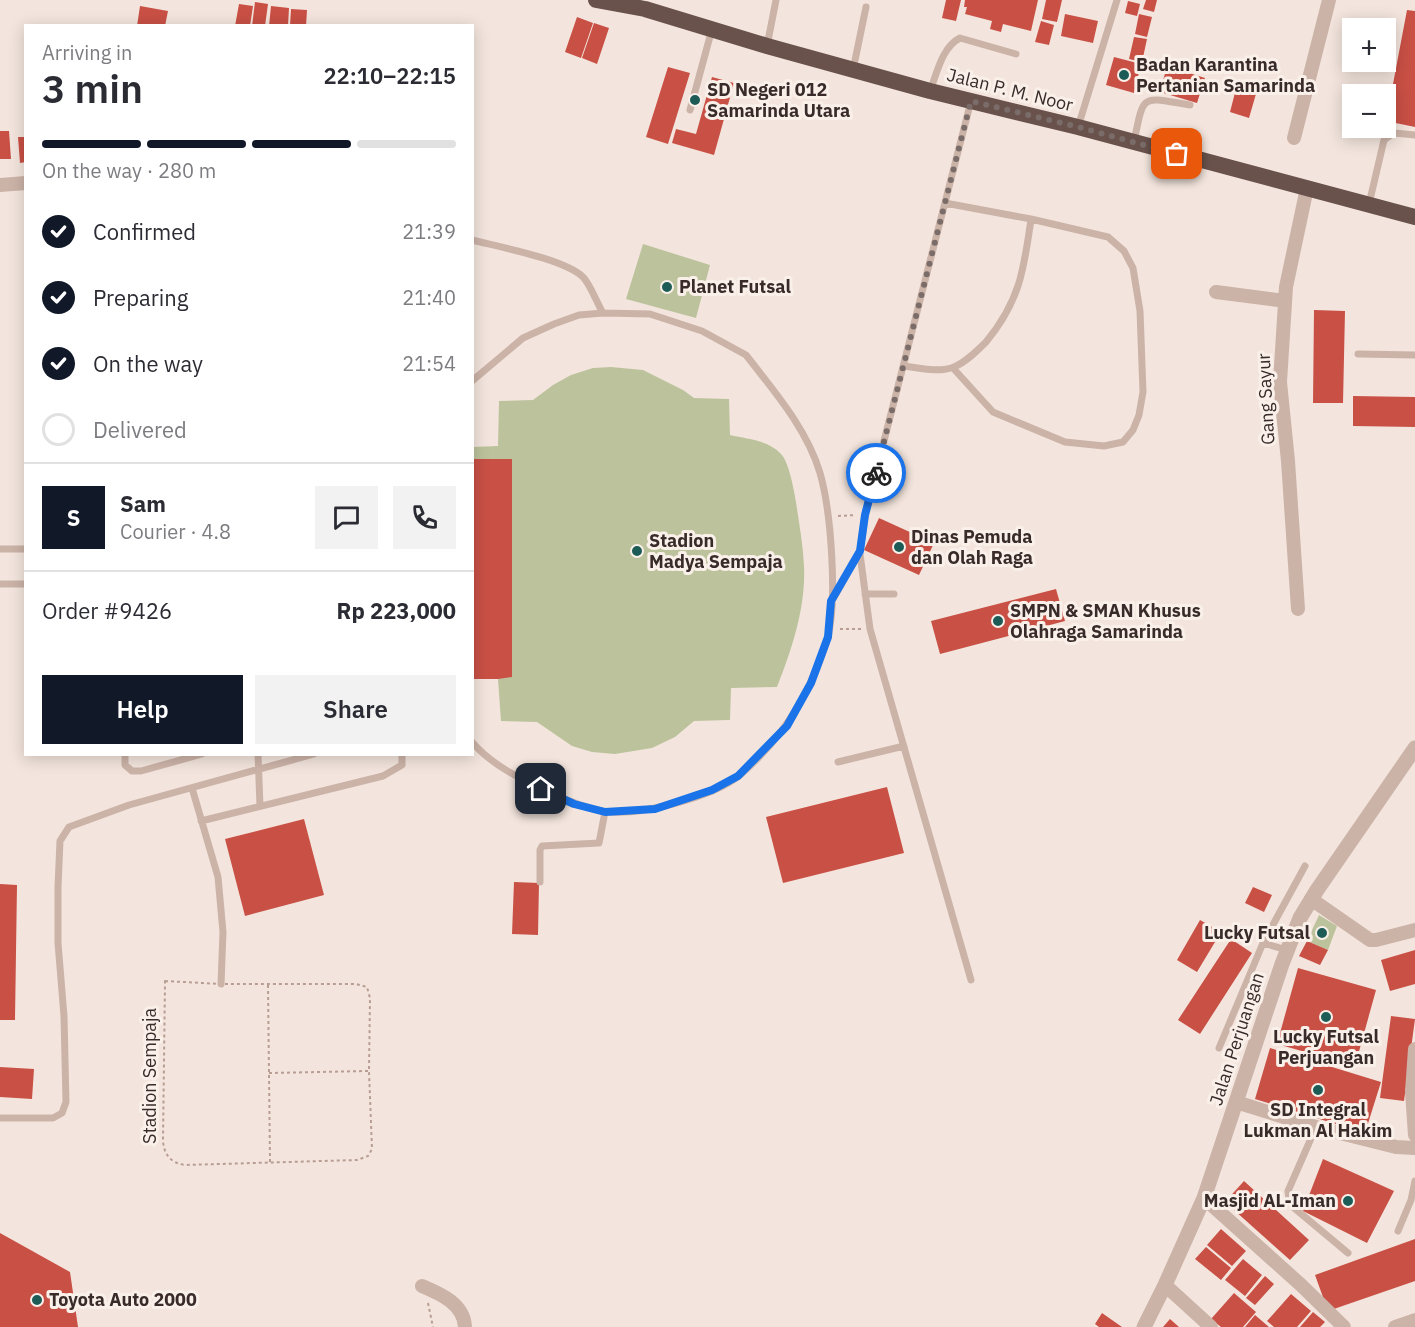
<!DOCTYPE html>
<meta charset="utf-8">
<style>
body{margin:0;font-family:"IBM Plex Sans",sans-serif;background:#f2f2f3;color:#2b2b33;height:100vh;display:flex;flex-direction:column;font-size:22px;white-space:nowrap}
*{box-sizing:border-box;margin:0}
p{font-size:20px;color:#7c7c81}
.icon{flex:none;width:33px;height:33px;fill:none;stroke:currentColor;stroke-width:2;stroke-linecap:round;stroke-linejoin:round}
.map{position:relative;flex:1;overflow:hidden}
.details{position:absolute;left:24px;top:24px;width:450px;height:732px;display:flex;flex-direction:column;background:#fff;border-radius:0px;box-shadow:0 3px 15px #0003}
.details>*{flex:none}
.buttons{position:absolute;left:1342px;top:18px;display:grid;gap:12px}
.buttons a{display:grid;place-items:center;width:54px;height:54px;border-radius:0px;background:#fff;box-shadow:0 3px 15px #0003;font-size:30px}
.pin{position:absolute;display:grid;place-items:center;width:51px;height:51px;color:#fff;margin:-26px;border-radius:12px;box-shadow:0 3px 9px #0006}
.courier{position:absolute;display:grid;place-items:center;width:60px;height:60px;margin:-30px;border:4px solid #1a73e8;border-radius:50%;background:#fff;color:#222;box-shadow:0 2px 8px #0007}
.headline em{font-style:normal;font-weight:600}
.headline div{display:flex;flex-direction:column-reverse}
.headline{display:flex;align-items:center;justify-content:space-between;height:102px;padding:0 18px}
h1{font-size:39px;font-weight:600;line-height:45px}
.bar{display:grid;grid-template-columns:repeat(4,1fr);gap:9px 6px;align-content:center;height:72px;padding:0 18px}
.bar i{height:8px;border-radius:4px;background:#e1e1e2}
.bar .current{background:#111827}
.bar p{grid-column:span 4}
.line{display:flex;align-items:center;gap:15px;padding:0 18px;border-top:2px solid #e1e1e2}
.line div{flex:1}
.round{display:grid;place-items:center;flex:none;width:63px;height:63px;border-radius:0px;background:#f2f2f3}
ol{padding:0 18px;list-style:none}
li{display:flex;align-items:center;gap:18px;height:66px}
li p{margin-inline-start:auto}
li .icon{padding:6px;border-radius:50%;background:#111827;color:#fff;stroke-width:4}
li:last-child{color:#7c7c81}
li i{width:33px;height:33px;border:3px solid #e1e1e2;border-radius:50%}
.primary-button{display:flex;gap:12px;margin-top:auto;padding:12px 18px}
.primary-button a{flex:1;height:69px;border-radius:0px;background:#111827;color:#fff;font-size:24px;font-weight:600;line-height:69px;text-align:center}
.primary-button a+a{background:#f2f2f3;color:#2b2b33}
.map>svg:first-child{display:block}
.green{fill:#bcc39c}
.building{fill:#c95045}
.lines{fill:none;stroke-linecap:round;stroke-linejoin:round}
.path{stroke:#b89d93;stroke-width:2;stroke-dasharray:3 3;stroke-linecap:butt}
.service{stroke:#ccb3a8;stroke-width:7}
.minor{stroke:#ccb3a8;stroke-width:14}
.tertiary{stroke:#ccb3a8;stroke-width:15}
.trunk{stroke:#6a524c;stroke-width:16}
.done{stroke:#7a6c68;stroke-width:6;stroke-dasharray:0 10.8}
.route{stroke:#1a73e8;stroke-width:8}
.poi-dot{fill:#1d5c56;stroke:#faf0ea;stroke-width:2}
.labels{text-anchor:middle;stroke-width:6;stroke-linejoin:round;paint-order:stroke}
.poi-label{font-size:18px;font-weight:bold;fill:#392b29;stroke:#faf0ea;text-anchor:start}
.street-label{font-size:18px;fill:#392b29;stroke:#faf0ea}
</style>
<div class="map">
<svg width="1415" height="1327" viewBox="0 0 1415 1327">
<rect width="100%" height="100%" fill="#f3e5dd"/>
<path class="green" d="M643,244L710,265L696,318L626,299Z
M611,367L643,370L683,390L694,398L729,399L730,435C747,439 768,440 781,454C789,462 794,490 796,502C799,523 803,544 804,566C806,607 792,649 777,687L731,688L730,720L694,721L675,737L652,748L615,754L592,752L572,746L537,722L501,721L498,679H473L472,447L498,446L499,401L533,400L553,385L571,375L593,368Z
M1319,915L1337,926L1328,950L1307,941Z"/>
<path class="building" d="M946,0H961L956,21L942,18Z
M965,0H1038L1031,31L1003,24L1001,32L990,29L992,21L965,14L967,7H964Z
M1046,0H1062L1057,22L1042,19Z
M1146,0H1157L1154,12L1143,9Z
M1128,1L1140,4L1137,16L1125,13Z
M255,2L268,4L265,26H252Z
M239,4L253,6L250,26H235Z
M140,6L168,11L165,26H137Z
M271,6L289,8L288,26H269Z
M291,9L307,10L306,26H290Z
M1407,10L1415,11V127L1386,121Z
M1065,14L1098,21L1093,43L1061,36Z
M1139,14L1152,17L1147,37L1135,34Z
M577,17L593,23L581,58L565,52Z
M1041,21L1054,25L1049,45L1035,42Z
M594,23L609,28L597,64L582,58Z
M1134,37L1147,39L1142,62L1129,59Z
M1114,57L1141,64L1134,93L1106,85Z
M1167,66L1205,78L1197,103L1160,92Z
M668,67L690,73L668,144L646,137Z
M712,77L734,83L714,155L672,143L676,129L696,134Z
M1238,81L1258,87L1249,118L1230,112Z
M0,131H9L11,159H0Z
M18,137H26V162L20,163Z
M1314,310L1345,311L1343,403H1313Z
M1353,396L1415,397V427L1353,426Z
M472,459H512V677L498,679H472Z
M879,518L934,543L919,575L864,550Z
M1056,589L1065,621L940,654L931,621Z
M887,787L904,853L783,883L766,817Z
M304,819L324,895L245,916L225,839Z
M514,882L539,883L538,935L512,934Z
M0,884L17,885L15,1020H0Z
M1253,887L1272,895L1264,912L1245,903Z
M1200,920L1221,932L1197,972L1177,960Z
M1231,939L1252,953L1200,1034L1178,1020Z
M1307,941L1328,950L1320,965L1299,956Z
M1415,950V984L1390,991L1381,960Z
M1298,968L1376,990L1355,1066L1277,1044Z
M1391,1016L1415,1019L1404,1101L1380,1098Z
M1270,1048L1381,1082L1365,1133L1255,1099Z
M0,1067L34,1069L32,1099L0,1097Z
M1323,1159L1394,1191L1367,1243L1303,1211Z
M1244,1181L1309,1240L1290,1260L1225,1202Z
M1221,1229L1246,1251L1232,1266L1207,1245Z
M0,1233L70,1272L78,1327H0Z
M1415,1239V1281L1328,1311L1315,1275Z
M1206,1247L1231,1268L1221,1280L1195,1259Z
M1243,1259L1262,1275L1245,1296L1225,1280Z
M1265,1276L1274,1284L1255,1305L1246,1298Z
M1234,1293L1256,1312L1243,1327H1221L1211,1319Z
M1291,1294L1311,1311L1297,1327H1274L1267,1321Z
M1313,1312L1325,1322L1320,1327H1300Z
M1102,1313L1122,1327H1099L1095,1324Z
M1255,1315L1269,1327H1245Z
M1170,1319L1179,1327H1163Z"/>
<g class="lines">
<path class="path" d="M838,516L856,515
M840,629H861
M165,981L221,984H356L367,987L370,998L369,1071L372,1149L368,1156L357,1160L185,1165C171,1163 164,1155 163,1141Z
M268,985L270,1162
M269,1073L368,1071
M428,1303L433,1327"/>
<path class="service" d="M767,46L776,0
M853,70L866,7
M930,91C937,73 942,47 960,38L1016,54
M690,110L712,29
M1078,127L1117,0
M1134,142C1144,92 1141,97 1190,105
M945,203L1031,219L1108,237L1124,251L1133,268L1140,311L1143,392L1139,415L1133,430L1123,442L1104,446L1065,442L993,412L953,368
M1369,204L1384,140L1394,133L1415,135
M472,240C499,247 564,259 583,277C590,284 597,303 603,313
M1358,354L1415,355
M904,366C919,368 939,373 954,367C966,362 977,351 986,342C1020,301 1024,269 1031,219
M472,381L523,338L554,324L579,315L603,313L650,314L702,331L746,355C774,391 807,429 820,473C831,511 838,602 827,640C811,692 782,739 740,775C713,797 638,817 602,811C586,808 571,802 555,795C527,782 493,767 472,742
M0,549H26
M860,554L870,629L971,980
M0,584H26
M865,594H894
M833,599L860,551L865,515L971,101
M125,754V765L132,771H141L202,754
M258,754L260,806
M838,762L904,746
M192,788L218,877L223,932L221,984
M201,821L383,776L402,765V754
M540,882V850L542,846L599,843L605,812
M1263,943L1305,866
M1219,1048L1263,943L1287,950
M0,1118H53L62,1113L66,1102L64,1016L58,943V887L60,841L69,827L129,805L314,754
M1316,1127L1288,1191L1289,1199L1293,1207L1348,1253
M1398,1231L1411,1200L1415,1181"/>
<path class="minor" d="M1294,138L1329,0
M0,185L26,183
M1216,292L1285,301
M1298,609L1288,461L1280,382L1286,287L1307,188
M1311,899L1370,940H1376L1415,930
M1415,1049L1412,1092L1415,1135
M1236,1102L1316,1127L1396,1147L1415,1148
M1204,1198L1301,1285L1344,1327
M1165,1285L1211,1327
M422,1286C441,1294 464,1304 465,1327
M1395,1327L1415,1320"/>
<path class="tertiary" d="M1144,1327L1165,1285L1204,1198L1282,964L1300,918L1317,890L1415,748"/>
<path class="trunk" d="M596,0L645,9L767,46L930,91L1078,127L1415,217"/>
</g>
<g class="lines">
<path class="done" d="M876,473L971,101L1078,127L1177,154"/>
<path class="route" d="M541,789L574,804L605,812L655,809L712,790L738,776L787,726L811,683L828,637L831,601L860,551L865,515L876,473"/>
</g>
<g class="poi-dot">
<circle cx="1124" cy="75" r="6"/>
<circle cx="695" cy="100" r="6"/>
<circle cx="667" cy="287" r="6"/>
<circle cx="899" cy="547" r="6"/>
<circle cx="637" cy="551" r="6"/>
<circle cx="998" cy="621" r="6"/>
<circle cx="1322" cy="933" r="6"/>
<circle cx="1326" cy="1017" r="6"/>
<circle cx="1318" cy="1090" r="6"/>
<circle cx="1348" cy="1201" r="6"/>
<circle cx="37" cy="1300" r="6"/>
</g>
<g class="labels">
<g class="poi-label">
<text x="1136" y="71">Badan Karantina<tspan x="1136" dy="21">Pertanian Samarinda</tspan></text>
<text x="707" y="96">SD Negeri 012<tspan x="707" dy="21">Samarinda Utara</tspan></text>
<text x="679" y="293">Planet Futsal</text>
<text x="911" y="543">Dinas Pemuda<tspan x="911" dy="21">dan Olah Raga</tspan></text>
<text x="649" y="547">Stadion<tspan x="649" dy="21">Madya Sempaja</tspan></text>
<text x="1010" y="617">SMPN &amp; SMAN Khusus<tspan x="1010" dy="21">Olahraga Samarinda</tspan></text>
<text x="1310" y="939" text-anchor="end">Lucky Futsal</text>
<text x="1326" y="1043" text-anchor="middle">Lucky Futsal<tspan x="1326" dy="21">Perjuangan</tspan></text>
<text x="1318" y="1116" text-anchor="middle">SD Integral<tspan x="1318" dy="21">Lukman Al Hakim</tspan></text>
<text x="1336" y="1207" text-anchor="end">Masjid AL-Iman</text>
<text x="49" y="1306">Toyota Auto 2000</text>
</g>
<g class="street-label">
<text transform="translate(1010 90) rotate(14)" y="6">Jalan P. M. Noor</text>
<text transform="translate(1266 399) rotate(-93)" y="6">Gang Sayur</text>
<text transform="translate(1237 1039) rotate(-72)" y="6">Jalan Perjuangan</text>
<text transform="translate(150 1076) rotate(-90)" y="6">Stadion Sempaja</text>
</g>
</g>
</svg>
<div class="buttons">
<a>+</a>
<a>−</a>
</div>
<div class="pin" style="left:1177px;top:154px;background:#ea580c"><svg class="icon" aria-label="bag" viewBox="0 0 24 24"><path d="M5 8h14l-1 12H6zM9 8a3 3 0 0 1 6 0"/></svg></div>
<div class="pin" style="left:541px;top:789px;background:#1f2937"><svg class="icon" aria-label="home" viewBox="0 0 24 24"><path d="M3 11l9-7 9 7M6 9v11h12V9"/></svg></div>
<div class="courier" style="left:876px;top:473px"><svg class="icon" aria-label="bike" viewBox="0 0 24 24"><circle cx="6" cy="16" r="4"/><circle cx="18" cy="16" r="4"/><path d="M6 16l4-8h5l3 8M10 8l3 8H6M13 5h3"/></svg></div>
<section class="details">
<div class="headline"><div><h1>3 min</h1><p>Arriving in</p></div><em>22:10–22:15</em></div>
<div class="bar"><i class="current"></i><i class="current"></i><i class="current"></i><i></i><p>On the way · 280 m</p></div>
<ol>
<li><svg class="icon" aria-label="check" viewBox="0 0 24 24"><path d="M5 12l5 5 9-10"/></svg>Confirmed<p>21:39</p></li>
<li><svg class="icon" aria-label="check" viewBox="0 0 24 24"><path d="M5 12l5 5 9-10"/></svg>Preparing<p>21:40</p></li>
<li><svg class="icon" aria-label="check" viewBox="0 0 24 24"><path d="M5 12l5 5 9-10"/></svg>On the way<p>21:54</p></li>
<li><i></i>Delivered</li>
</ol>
<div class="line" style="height:108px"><b class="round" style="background:#111827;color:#fff">S</b><div><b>Sam</b><p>Courier · 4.8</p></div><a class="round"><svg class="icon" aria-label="chat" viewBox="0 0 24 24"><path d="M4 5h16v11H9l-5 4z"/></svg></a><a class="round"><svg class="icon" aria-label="phone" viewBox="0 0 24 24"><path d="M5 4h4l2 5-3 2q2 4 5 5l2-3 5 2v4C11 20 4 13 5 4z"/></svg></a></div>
<div class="line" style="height:78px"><div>Order #9426</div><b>Rp 223,000</b></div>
<div class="primary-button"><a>Help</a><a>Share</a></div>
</section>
</div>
